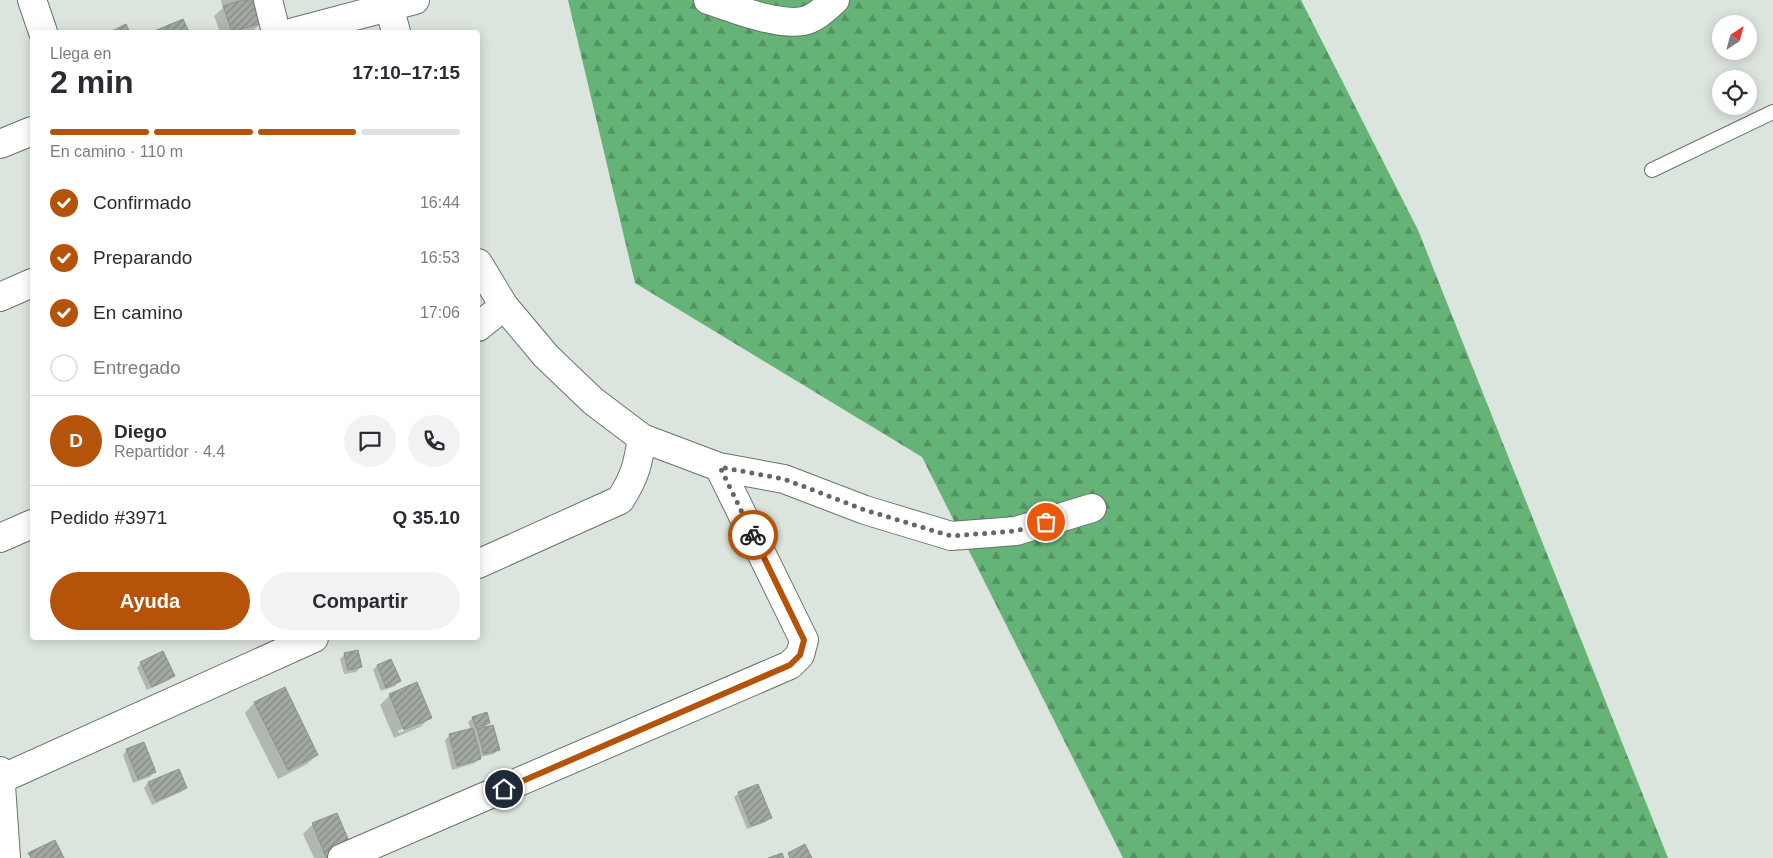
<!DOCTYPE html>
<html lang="es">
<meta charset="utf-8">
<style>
body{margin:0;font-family:Helvetica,sans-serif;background:#f2f2f3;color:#2b2b33;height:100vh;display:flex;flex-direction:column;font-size:19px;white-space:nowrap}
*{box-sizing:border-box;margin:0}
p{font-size:16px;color:#7c7c81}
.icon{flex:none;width:28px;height:28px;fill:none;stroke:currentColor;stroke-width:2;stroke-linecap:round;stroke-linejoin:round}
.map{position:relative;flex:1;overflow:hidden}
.drawer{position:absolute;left:30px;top:30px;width:450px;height:610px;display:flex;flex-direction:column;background:#fff;border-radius:5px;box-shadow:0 2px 12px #0003}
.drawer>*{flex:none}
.needle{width:32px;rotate:36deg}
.buttons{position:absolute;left:1712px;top:15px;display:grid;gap:10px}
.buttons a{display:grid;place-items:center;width:45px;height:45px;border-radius:50%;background:#fff;box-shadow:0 2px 12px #0003;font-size:25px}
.pin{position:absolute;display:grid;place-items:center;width:42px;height:42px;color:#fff;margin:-21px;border:2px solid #fff;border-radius:50%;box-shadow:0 1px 5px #0007}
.courier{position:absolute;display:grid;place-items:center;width:50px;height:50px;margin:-25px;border:4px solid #b45309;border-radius:50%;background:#fff;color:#222;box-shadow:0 1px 6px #0007}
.headline em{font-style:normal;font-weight:600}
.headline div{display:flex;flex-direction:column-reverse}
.headline{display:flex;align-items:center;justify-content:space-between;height:85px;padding:0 20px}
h1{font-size:32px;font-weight:600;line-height:38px}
.bar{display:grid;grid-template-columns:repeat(4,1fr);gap:8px 5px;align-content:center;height:60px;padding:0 20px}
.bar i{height:6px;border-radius:4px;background:#e1e1e2}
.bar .selected{background:#b45309}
.bar p{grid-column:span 4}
.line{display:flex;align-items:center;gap:12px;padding:0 20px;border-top:1px solid #e1e1e2}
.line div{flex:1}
.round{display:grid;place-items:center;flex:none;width:52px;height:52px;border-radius:26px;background:#f2f2f3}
ol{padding:0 20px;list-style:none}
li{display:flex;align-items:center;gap:15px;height:55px}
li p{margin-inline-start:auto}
li .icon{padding:5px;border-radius:50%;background:#b45309;color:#fff;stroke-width:4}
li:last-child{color:#7c7c81}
li i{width:28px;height:28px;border:2px solid #e1e1e2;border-radius:50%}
.cta{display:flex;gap:10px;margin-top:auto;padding:10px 20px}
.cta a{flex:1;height:58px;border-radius:30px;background:#b45309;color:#fff;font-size:20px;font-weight:600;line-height:58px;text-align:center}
.cta a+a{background:#f2f2f3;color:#2b2b33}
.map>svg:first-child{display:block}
.forest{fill:url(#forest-firs)}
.shadow{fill:#0003;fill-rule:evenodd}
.building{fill:url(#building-hatch);stroke:#8b938c}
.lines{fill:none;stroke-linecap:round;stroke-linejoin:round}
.service-casing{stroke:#6a726b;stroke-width:16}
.minor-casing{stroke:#6a726b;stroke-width:30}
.tertiary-casing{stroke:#6a726b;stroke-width:30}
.service{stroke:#fff;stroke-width:14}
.minor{stroke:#fff;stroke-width:28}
.tertiary{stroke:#fff;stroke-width:28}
.done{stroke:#626863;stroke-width:5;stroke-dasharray:0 9}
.route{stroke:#b45309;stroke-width:6}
</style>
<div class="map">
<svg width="1773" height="858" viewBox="0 0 1773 858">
<defs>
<pattern id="forest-firs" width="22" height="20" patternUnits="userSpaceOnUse" patternTransform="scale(1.25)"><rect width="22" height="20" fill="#65b377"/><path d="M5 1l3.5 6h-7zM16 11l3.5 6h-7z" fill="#539161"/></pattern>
<pattern id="building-hatch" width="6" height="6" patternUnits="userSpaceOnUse" patternTransform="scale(1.25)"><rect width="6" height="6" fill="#a1a9a2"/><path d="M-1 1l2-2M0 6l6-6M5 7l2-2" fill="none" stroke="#838984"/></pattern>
</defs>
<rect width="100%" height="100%" fill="#dce5dd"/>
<path class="forest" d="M568,0H1301L1418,230L1668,858H1123L922,457L635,283Z"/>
<path class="shadow" d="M221,0H256L263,22L251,32H220L214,16L223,8Z
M182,21L188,32H156Z
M345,654L361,667L356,672L344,674L340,659Z
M391,660L399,681L395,686L381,691L373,670L377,666Z
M141,663L173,675L169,680L147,690L137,668Z
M284,688L317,755L307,764L278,779L245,713L254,703Z
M390,695L430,718L420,727L394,738L380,705ZM420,721V724L399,733L398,731Z
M473,718L489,723L483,729L498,750L494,754L480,757L475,763L452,770L445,740L449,736L471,730L468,722Z
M127,750L154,772L150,777L133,783L123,755Z
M179,770L186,788L181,792L152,805L144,788L148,783Z
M739,793L770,817L766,822L747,829L734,797Z
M313,824L334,858H314L303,834Z"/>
<path class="building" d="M242,0H258L265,22L232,32L223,6Z
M183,19L189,32H152Z
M126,24L130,32H110Z
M358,650L362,667L348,670L344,653Z
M163,651L175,676L152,687L140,662Z
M391,659L401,681L386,688L377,665Z
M417,682L432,718L404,730L389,694Z
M285,687L318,755L288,770L254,702Z
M487,712L490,723L476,728L472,717Z
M493,725L500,750L484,754L477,729Z
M473,728L481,759L457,766L449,734Z
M144,742L156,772L138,779L126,749Z
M179,769L187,788L156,801L148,782Z
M758,784L772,818L751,826L738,792Z
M337,813L351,846L326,857L312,823Z
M55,840L64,858H31L28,853Z
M805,844L812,858H790L788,853Z
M782,853L784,858H768Z"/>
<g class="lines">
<g class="service-casing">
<path id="service" d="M1652,170L1773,112"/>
</g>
<g class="minor-casing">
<path id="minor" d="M32,0L43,32
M268,0L276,32
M389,6L396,32
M478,263L504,306L546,356L593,401L642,438L719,467L784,479L865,510L951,536L1016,531L1092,508
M0,297L32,283
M478,327L504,306
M0,538L32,524
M478,564L620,500C635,477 638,464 642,438
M0,771L6,858
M1,779L314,638
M342,858L790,665L800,655L804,640L719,467"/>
</g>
<g class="tertiary-casing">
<path id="tertiary" d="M708,0C733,8 777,26 803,21C815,19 826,8 835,0
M294,32L415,0
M0,144L32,131"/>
</g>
<use href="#service" class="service"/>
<use href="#minor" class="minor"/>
<use href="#tertiary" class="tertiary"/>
</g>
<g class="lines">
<path class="done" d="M753,535L720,467L784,479L865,510L951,536L1016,531L1046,522"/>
<path class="route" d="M504,789L790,665L800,655L804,640L753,535"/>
</g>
</svg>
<div class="buttons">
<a><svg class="needle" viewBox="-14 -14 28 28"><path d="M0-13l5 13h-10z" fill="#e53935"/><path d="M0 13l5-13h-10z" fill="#7c7c81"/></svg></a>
<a><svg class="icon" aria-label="locate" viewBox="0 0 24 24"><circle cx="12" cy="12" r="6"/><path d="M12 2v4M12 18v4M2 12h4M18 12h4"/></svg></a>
</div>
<div class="pin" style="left:1046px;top:522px;background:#ea580c"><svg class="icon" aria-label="bag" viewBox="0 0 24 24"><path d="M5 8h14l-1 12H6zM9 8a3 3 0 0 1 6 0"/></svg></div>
<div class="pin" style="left:504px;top:789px;background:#1f2937"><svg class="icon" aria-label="home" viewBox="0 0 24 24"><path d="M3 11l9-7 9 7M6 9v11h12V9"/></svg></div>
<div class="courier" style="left:753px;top:535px"><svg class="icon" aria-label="bike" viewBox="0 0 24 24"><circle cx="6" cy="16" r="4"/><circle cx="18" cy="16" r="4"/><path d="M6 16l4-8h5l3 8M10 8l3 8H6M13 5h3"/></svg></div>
<section class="drawer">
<div class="headline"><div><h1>2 min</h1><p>Llega en</p></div><em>17:10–17:15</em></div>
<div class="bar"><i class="selected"></i><i class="selected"></i><i class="selected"></i><i></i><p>En camino · 110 m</p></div>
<ol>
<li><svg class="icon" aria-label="check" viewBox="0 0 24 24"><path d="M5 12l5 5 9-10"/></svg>Confirmado<p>16:44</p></li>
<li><svg class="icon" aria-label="check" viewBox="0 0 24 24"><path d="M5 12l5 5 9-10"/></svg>Preparando<p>16:53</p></li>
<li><svg class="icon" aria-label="check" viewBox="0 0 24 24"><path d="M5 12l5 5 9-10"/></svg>En camino<p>17:06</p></li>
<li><i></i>Entregado</li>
</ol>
<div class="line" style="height:90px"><b class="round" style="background:#b45309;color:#fff">D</b><div><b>Diego</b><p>Repartidor · 4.4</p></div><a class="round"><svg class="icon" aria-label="chat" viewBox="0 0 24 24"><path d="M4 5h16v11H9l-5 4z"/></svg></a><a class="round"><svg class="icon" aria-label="phone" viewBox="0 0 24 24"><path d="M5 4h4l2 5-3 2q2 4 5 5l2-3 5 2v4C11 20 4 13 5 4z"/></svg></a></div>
<div class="line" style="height:65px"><div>Pedido #3971</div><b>Q 35.10</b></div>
<div class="cta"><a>Ayuda</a><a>Compartir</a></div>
</section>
</div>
